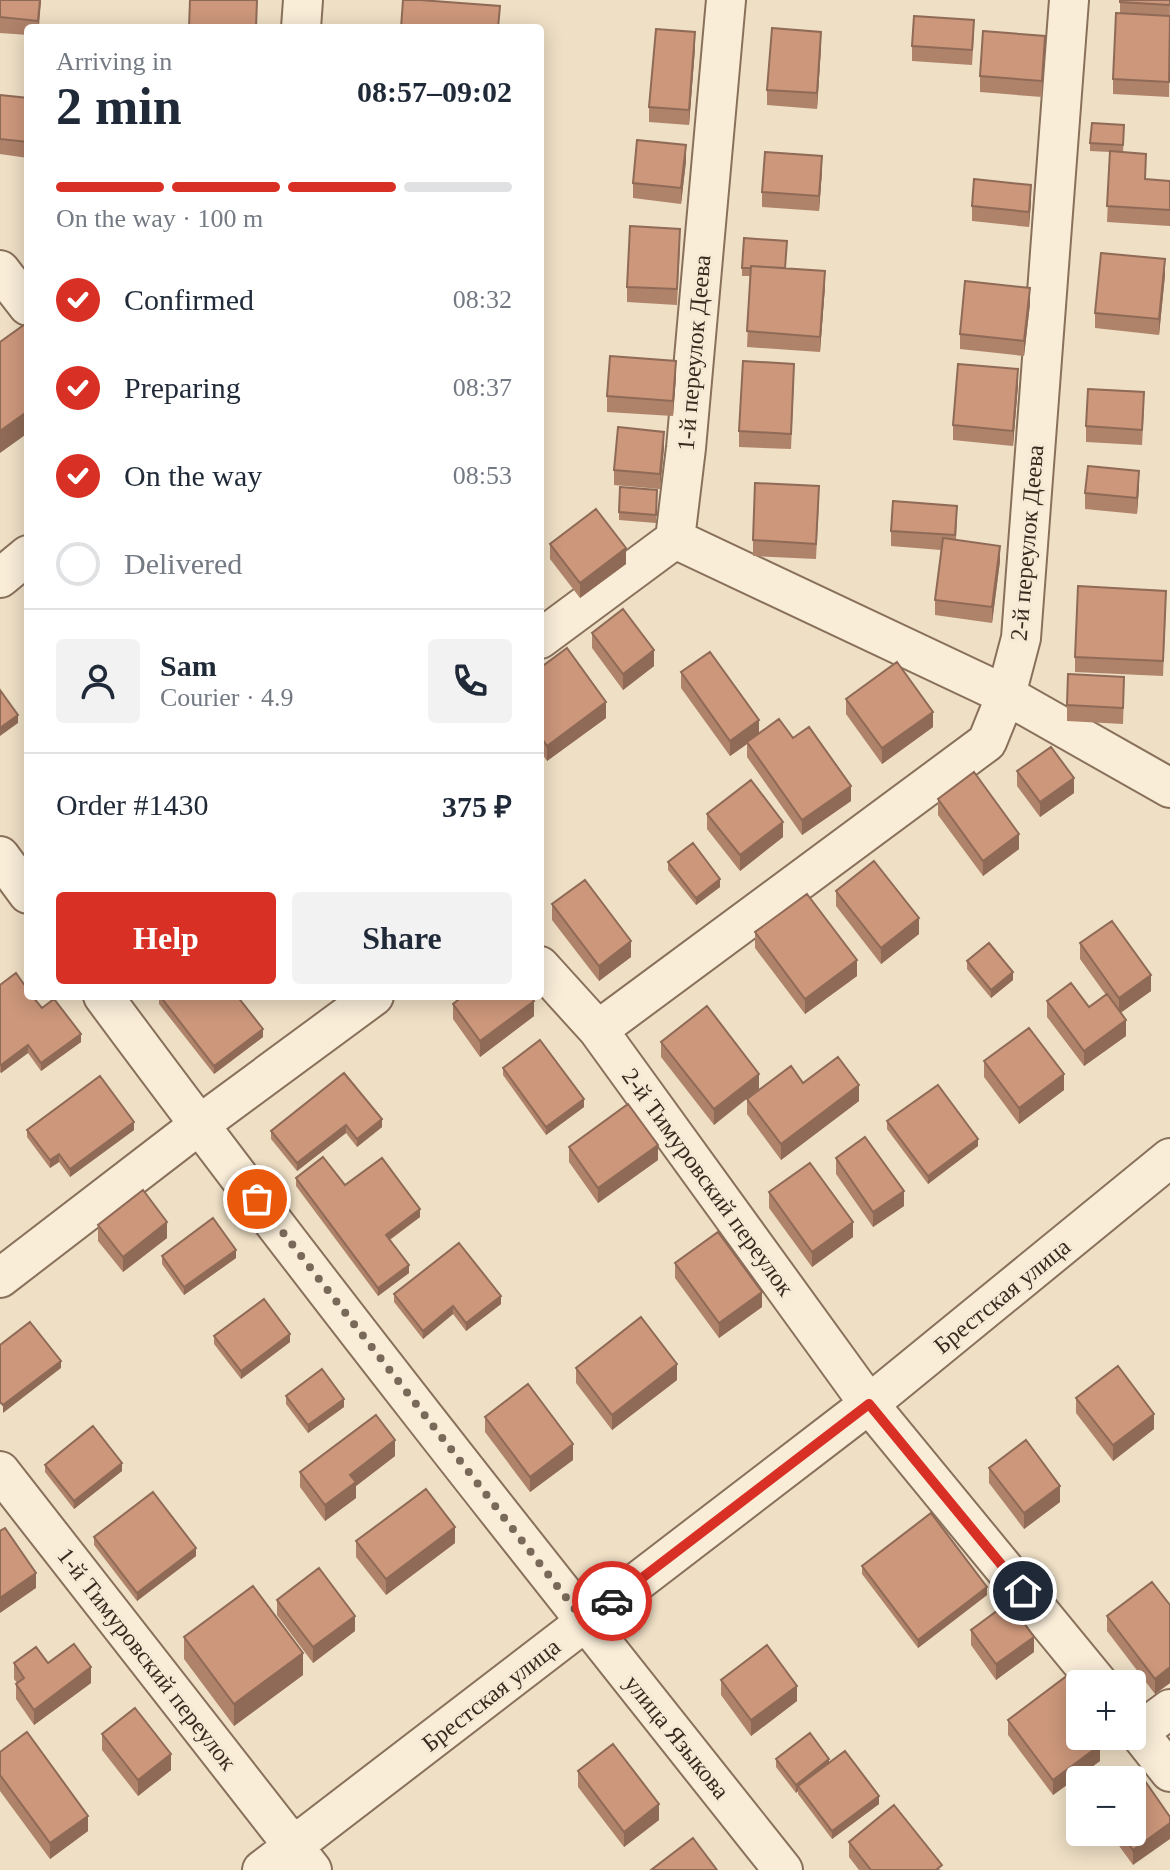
<!DOCTYPE html>
<meta charset="utf-8">
<style>
body{margin:0;font-family:Georgia,serif;background:#f2f2f3;color:#1f2937;height:100vh;display:flex;flex-direction:column;font-size:30px;white-space:nowrap}
*{box-sizing:border-box;margin:0}
p{font-size:26px;color:#747a83}
.icon{flex:none;width:44px;height:44px;fill:none;stroke:currentColor;stroke-width:2;stroke-linecap:round;stroke-linejoin:round}
.map{position:relative;flex:1;overflow:hidden}
.drawer{position:absolute;left:24px;top:24px;width:520px;height:976px;display:flex;flex-direction:column;background:#fff;border-radius:8px;box-shadow:0 4px 20px #0003}
.drawer>*{flex:none}
.controls{position:absolute;left:1066px;top:1670px;display:grid;gap:16px}
.controls a{display:grid;place-items:center;width:80px;height:80px;border-radius:8px;background:#fff;box-shadow:0 4px 20px #0003;font-size:40px}
.pin{position:absolute;display:grid;place-items:center;width:68px;height:68px;color:#fff;margin:-34px;border:4px solid #fff;border-radius:50%;box-shadow:0 2px 8px #0007}
.courier{position:absolute;display:grid;place-items:center;width:80px;height:80px;margin:-40px;border:6px solid #d93025;border-radius:50%;background:#fff;color:#222;box-shadow:0 2px 10px #0007}
.overview em{font-style:normal;font-weight:700}
.overview div{display:flex;flex-direction:column-reverse}
.overview{display:flex;align-items:center;justify-content:space-between;height:136px;padding:0 32px}
h1{font-size:52px;font-weight:700;line-height:60px}
.bar{display:grid;grid-template-columns:repeat(4,1fr);gap:12px 8px;align-content:center;height:96px;padding:0 32px}
.bar i{height:10px;border-radius:6px;background:#e0e1e3}
.bar .on{background:#d93025}
.bar p{grid-column:span 4}
.line{display:flex;align-items:center;gap:20px;padding:0 32px;border-top:2px solid #e0e1e3}
.line div{flex:1}
.round{display:grid;place-items:center;flex:none;width:84px;height:84px;border-radius:8px;background:#f2f2f3}
ol{padding:0 32px;list-style:none}
li{display:flex;align-items:center;gap:24px;height:88px}
li p{margin-inline-start:auto}
li .icon{padding:8px;border-radius:50%;background:#d93025;color:#fff;stroke-width:4}
li:last-child{color:#747a83}
li i{width:44px;height:44px;border:4px solid #e0e1e3;border-radius:50%}
.action{display:flex;gap:16px;margin-top:auto;padding:16px 32px}
.action a{flex:1;height:92px;border-radius:8px;background:#d93025;color:#fff;font-size:32px;font-weight:700;line-height:92px;text-align:center}
.action a+a{background:#f2f2f3;color:#1f2937}
.map>svg:first-child{display:block}
.lines{fill:none;stroke-linecap:round;stroke-linejoin:round}
.minor-casing{stroke:#89705b;stroke-width:42}
.minor{stroke:#f9edd8;stroke-width:38}
.wall{fill:#af826a}
.shaded-wall{fill:#8f6a56}
.building{fill:#cc977b;stroke:#8f6a56;stroke-width:2}
.done{stroke:#786959;stroke-width:8;stroke-dasharray:0 14.4}
.route{stroke:#d93025;stroke-width:10}
.labels{text-anchor:middle;stroke-width:6;stroke-linejoin:round;paint-order:stroke}
.street-label{font-size:24px;fill:#392a1f;stroke:#f6ead5}
</style>
<div class="map">
<svg width="1170" height="1870" viewBox="0 0 1170 1870">
<rect width="100%" height="100%" fill="#eedfc5"/>
<g class="lines">
<g class="minor-casing">
<path id="minor" d="M301,28L303,0
M0,270L28,306
M675,539L1006,695L1170,788
M0,578L28,555
M540,639L675,539L686,448L726,0
M0,856L28,894
M540,966L598,1030L869,1404L1099,1684
M103,996C323,1293 553,1581 783,1870
M598,1030L987,742L1006,695L1021,638L1069,0
M0,1278L199,1125L374,996
M0,1471L312,1870
M1132,1724L1170,1772
M1139,1732L1170,1709
M262,1870L869,1404L1170,1158"/>
</g>
<use href="#minor" class="minor"/>
</g>
<path class="wall" d="M0,0H41L39,28H28V35L0,33Z
M1120,0H1170L1169,97L1113,94V79L1120,13Z
M974,35L972,65L912,61V46Z
M821,47L817,109L767,105V90Z
M695,48L689,125L649,122V107Z
M1045,52L1042,97L980,92V76Z
M0,95L28,98V158L0,154Z
M1124,133L1123,152L1146,179L1170,181V226L1107,222L1110,152L1090,151V143Z
M686,161L681,204L633,198V183Z
M822,171L819,211L762,207V192Z
M1031,201L1029,227L972,221V206Z
M680,245L677,305L627,302V287Z
M742,268H786L825,286L820,352L747,347L750,276H742Z
M1165,275L1159,335L1095,328V313Z
M1030,304L1024,356L960,349V334Z
M676,377L673,416L607,412V396Z
M794,379L791,449L739,447V431Z
M1018,385L1013,446L953,440V425Z
M1144,408L1142,445L1086,442V426Z
M664,448L660,489L614,485V470Z
M1139,487L1137,514L1085,509V493Z
M657,490L656,523L619,520V512Z
M819,502L816,559L753,556V540Z
M957,522L956,540L1000,561L992,623L935,615V600L941,550L891,546V531Z
M550,544L626,564L580,598L550,559Z
M1166,606L1163,676L1075,672V657Z
M592,633L654,666L623,690L592,648Z
M540,668L606,718L547,761L540,751Z
M681,672L759,733L793,738L851,801L802,835L747,757V744L730,756L681,688Z
M1124,692L1123,724L1067,721V705Z
M846,699L933,727L882,764L846,714Z
M1017,771L1074,793L1040,817L1017,786Z
M938,799L1019,849L983,876L938,815Z
M707,814L783,837L740,871L707,829Z
M668,862L720,887L696,905L668,870Z
M836,891L919,934L881,964L836,906Z
M552,904L631,957L599,981L552,920Z
M755,932L857,976L805,1014L755,948Z
M1080,943L1151,991L1120,1013L1126,1036L1084,1066L1047,1017V1001L1089,1007L1106,995L1080,959Z
M967,961L1013,980L991,998L967,969Z
M0,985L42,1008L81,1042L41,1071L28,1053L1,1073L0,1072Z
M159,996L263,1037L214,1074L159,1004Z
M453,1004L534,1016L480,1057L453,1019Z
M661,1042L759,1074L714,1125L661,1057Z
M984,1061L1064,1090L1019,1124L984,1077Z
M503,1068L584,1107L546,1135L503,1075Z
M803,1083L859,1101L781,1160L747,1114V1099Z
M382,1119V1127L357,1147L346,1133L297,1171L271,1139V1131Z
M887,1121L978,1146L928,1184L887,1129Z
M27,1130H134L70,1177L59,1162L50,1168L27,1137Z
M569,1147L658,1160L598,1203L569,1162Z
M836,1158L904,1206L873,1227L836,1174Z
M296,1178L345,1185L420,1217L390,1240L409,1273L378,1296L296,1186Z
M769,1192L853,1237L812,1267L769,1208Z
M98,1225L167,1238L123,1272L98,1241Z
M162,1256L236,1258L184,1295L162,1264Z
M675,1263L762,1307L719,1338L675,1278Z
M394,1294L501,1304L466,1331L453,1314L423,1339L394,1302Z
M214,1336L290,1342L241,1379L214,1344Z
M576,1368L677,1380L612,1430L576,1383Z
M286,1396L344,1407L308,1433L286,1404Z
M1076,1398L1154,1429L1113,1461L1076,1413Z
M485,1417L573,1460L530,1492L485,1432Z
M395,1456L356,1486V1498L325,1521L300,1487V1472Z
M45,1465L122,1471L74,1509L45,1472Z
M989,1468L1060,1502L1024,1529L989,1483Z
M94,1537L196,1556L137,1601L94,1545Z
M356,1541L455,1543L386,1595L356,1557Z
M862,1566L987,1595L918,1648L862,1574Z
M277,1600L355,1631L313,1663L277,1615Z
M1170,1605V1683L1155,1694L1107,1631V1616Z
M971,1630L1034,1652L996,1680L971,1645Z
M184,1637L303,1675L234,1726L184,1659Z
M14,1663H48L91,1683L34,1725L16,1699V1684L17,1683L14,1679Z
M721,1680L797,1701L751,1736L721,1695Z
M1008,1720L1080,1736L1100,1761L1053,1795L1008,1735Z
M102,1734L171,1770L138,1796L102,1750Z
M0,1752L88,1831L50,1859L0,1791Z
M776,1759L829,1762L879,1804L832,1839L798,1794V1791L796,1793L776,1767Z
M578,1771L659,1820L624,1847L578,1787Z
M1145,1781L1133,1865L1109,1832H1132Z
M849,1842L942,1870H859L849,1857Z"/>
<path class="shaded-wall" d="M40,0H41L38,28V21Z
M695,32V48L689,125V110Z
M821,32V47L817,109V93Z
M1045,36V52L1042,97V81Z
M686,145V161L681,204V188Z
M822,156V171L819,211V196Z
M1031,185V201L1029,227V212Z
M1165,259V275L1159,335V319Z
M825,271V286L820,352V337Z
M1030,288V304L1024,356V341Z
M676,361V377L673,416V401Z
M1018,369V385L1013,446V431Z
M28,411V433L0,453V431Z
M664,432V448L660,489V474Z
M1139,471V487L1137,514V498Z
M1000,546V561L992,623V607Z
M626,548V564L580,598V583Z
M654,650V666L623,690V674Z
M606,702V718L547,761V746Z
M933,712V727L882,764V748Z
M18,715V723L0,736V728Z
M759,720V736L747,742V744L730,756V741Z
M1074,778V793L1040,817V802Z
M851,786V801L802,835V820Z
M783,822V837L740,871V855Z
M1019,834V849L983,876V861Z
M720,879V887L696,905V898Z
M919,918V934L881,964V948Z
M631,941V957L599,981V966Z
M857,960V976L805,1014V999Z
M1013,972V980L991,998V990Z
M1151,975V991L1119,1014V998Z
M534,1001V1016L480,1057V1041Z
M1126,1020V1036L1084,1066V1051Z
M263,1029V1037L214,1074V1066Z
M81,1034V1042L41,1071V1063Z
M28,1045V1053L1,1073V1065Z
M759,1074V1089L714,1125V1109Z
M1064,1074V1090L1019,1124V1108Z
M859,1085V1101L781,1160V1144Z
M584,1099V1107L546,1135V1127Z
M382,1119V1127L357,1147V1139Z
M134,1122V1130L70,1177V1169Z
M346,1125V1133L297,1171V1163Z
M978,1139V1146L928,1184V1176Z
M658,1145V1160L598,1203V1188Z
M59,1154V1162L50,1168V1160Z
M904,1191V1206L873,1227V1212Z
M420,1209V1217L386,1242V1235Z
M167,1222V1238L123,1272V1257Z
M853,1222V1237L812,1267V1252Z
M236,1250V1258L184,1295V1287Z
M409,1265V1273L378,1296V1288Z
M762,1292V1307L719,1338V1323Z
M501,1296V1304L466,1331V1323Z
M453,1306V1314L423,1339V1331Z
M290,1334V1342L241,1379V1371Z
M61,1361V1368L3,1413V1405Z
M677,1364V1380L612,1430V1415Z
M344,1399V1407L308,1433V1425Z
M1154,1414V1429L1113,1461V1445Z
M395,1440V1456L356,1486V1498L325,1521V1505L350,1475Z
M573,1444V1460L530,1492V1477Z
M122,1463V1471L74,1509V1501Z
M1060,1486V1502L1024,1529V1513Z
M455,1527V1543L386,1595V1579Z
M196,1548V1556L137,1601V1593Z
M36,1573V1588L0,1613V1598Z
M987,1587V1595L918,1648V1640Z
M355,1616V1631L313,1663V1647Z
M1034,1637V1652L996,1680V1664Z
M303,1653V1675L234,1726V1704Z
M91,1667V1683L34,1725V1710Z
M1170,1667V1683L1155,1694V1679Z
M797,1686V1701L751,1736V1720Z
M1100,1745V1761L1053,1795V1780Z
M171,1754V1770L138,1796V1780Z
M829,1759V1767L798,1786V1791L796,1793V1785Z
M879,1796V1804L832,1839V1831Z
M659,1804V1820L624,1847V1832Z
M88,1816V1831L50,1859V1843Z
M1170,1823V1839L1133,1865V1850Z"/>
<path class="building" d="M0,0H40L38,21L0,17Z
M190,0H257L256,28H189Z
M403,0H420L500,6L498,28H401Z
M1120,0H1170V5L1120,2Z
M1116,13L1170,16L1169,82L1113,79Z
M914,16L974,20L972,50L912,46Z
M772,28L821,32L817,93L767,90Z
M656,29L695,32L689,110L649,107Z
M983,31L1045,36L1042,81L980,76Z
M0,95L28,98V142L0,139Z
M1092,123L1124,125L1123,145L1090,143Z
M637,140L686,145L681,188L633,183Z
M1110,151L1146,154L1145,179L1170,181V210L1107,206Z
M765,152L822,156L819,196L762,192Z
M974,179L1031,185L1029,212L972,206Z
M630,226L680,229L677,289L627,287Z
M744,238L787,241L785,268L751,266V268H742Z
M1101,253L1165,259L1159,319L1095,313Z
M751,266L825,271L820,337L747,331Z
M965,281L1030,288L1024,341L960,334Z
M28,322V411L0,431V342Z
M610,356L676,361L673,401L607,396Z
M743,361L794,364L791,434L739,431Z
M958,364L1018,369L1013,431L953,425Z
M1088,389L1144,392L1142,430L1086,426Z
M618,427L664,432L660,474L614,470Z
M1088,466L1139,471L1137,498L1085,493Z
M755,483L819,486L816,544L753,540Z
M620,487L657,490L656,515L619,512Z
M893,501L957,506L955,535L891,531Z
M596,509L626,548L580,583L550,544Z
M943,538L1000,546L992,607L935,600Z
M1078,586L1166,591L1163,661L1075,657Z
M623,609L654,650L623,674L592,633Z
M567,648L606,702L547,746L540,736V668Z
M710,652L759,720L730,741L681,672Z
M897,662L933,712L882,748L846,699Z
M1068,674L1124,677L1123,708L1067,705Z
M0,690L18,715L0,728Z
M779,719L793,738L809,727L851,786L802,820L747,742Z
M1051,747L1074,778L1040,802L1017,771Z
M974,772L1019,834L983,861L938,799Z
M751,780L783,822L740,855L707,814Z
M693,843L720,879L696,898L668,862Z
M874,861L919,918L881,948L836,891Z
M585,880L631,941L599,966L552,904Z
M807,894L857,960L805,999L755,932Z
M1112,921L1151,975L1119,998L1080,943Z
M989,943L1013,972L991,990L967,961Z
M16,973L28,990V996H32L42,1008L54,999L81,1034L41,1063L28,1045L1,1065L0,1064V985Z
M1071,983L1089,1007L1107,994L1126,1020L1084,1051L1047,1001Z
M160,996H237L263,1029L214,1066Z
M463,996H530L534,1001L480,1041L453,1004Z
M707,1006L759,1074L714,1109L661,1042Z
M1029,1028L1064,1074L1019,1108L984,1061Z
M540,1040L584,1099L546,1127L503,1068Z
M838,1057L859,1085L781,1144L747,1099L791,1066L803,1083Z
M344,1073L382,1119L357,1139L346,1125L297,1163L271,1131Z
M100,1076L134,1122L70,1169L59,1154L50,1160L27,1130Z
M938,1085L978,1139L928,1176L887,1121Z
M628,1104L658,1145L598,1188L569,1147Z
M865,1137L904,1191L873,1212L836,1158Z
M323,1157L345,1185L382,1158L420,1209L386,1235L409,1265L378,1288L296,1178Z
M810,1163L853,1222L812,1252L769,1192Z
M143,1190L167,1222L123,1257L98,1225Z
M213,1218L236,1250L184,1287L162,1256Z
M718,1232L762,1292L719,1323L675,1263Z
M459,1243L501,1296L466,1323L453,1306L423,1331L394,1294Z
M264,1299L290,1334L241,1371L214,1336Z
M641,1317L677,1364L612,1415L576,1368Z
M30,1322L61,1361L3,1405L0,1402V1345Z
M1118,1366L1154,1414L1113,1445L1076,1398Z
M322,1369L344,1399L308,1425L286,1396Z
M528,1384L573,1444L530,1477L485,1417Z
M376,1415L395,1440L350,1475L356,1482L325,1505L300,1472Z
M93,1426L122,1463L74,1501L45,1465Z
M1026,1440L1060,1486L1024,1513L989,1468Z
M426,1489L455,1527L386,1579L356,1541Z
M153,1492L196,1548L137,1593L94,1537Z
M931,1513L987,1587L918,1640L862,1566Z
M5,1528L36,1573L0,1598V1531Z
M319,1568L355,1616L313,1647L277,1600Z
M1152,1582L1170,1605V1667L1155,1679L1107,1616Z
M253,1586L303,1653L234,1704L184,1637Z
M1009,1602L1034,1637L996,1664L971,1630Z
M74,1644L91,1667L34,1710L16,1684L24,1678L14,1663L36,1647L48,1663Z
M767,1645L797,1686L751,1720L721,1680Z
M1068,1675L1080,1690V1736H1093L1100,1745L1053,1780L1008,1720Z
M135,1708L171,1754L138,1780L102,1734Z
M27,1732L88,1816L50,1843L0,1775V1752Z
M810,1733L829,1759L796,1785L776,1759Z
M613,1744L659,1804L624,1832L578,1771Z
M845,1751L879,1796L832,1831L798,1786Z
M1145,1781L1170,1817V1823L1133,1850L1120,1832H1132V1791Z
M894,1805L942,1865L936,1870H871L849,1842Z
M693,1838L717,1870H651Z"/>
<g class="lines">
<path class="done" d="M257,1199L585,1622L612,1601"/>
<path class="route" d="M612,1601L869,1404L1023,1591"/>
</g>
<g class="labels">
<g class="street-label">
<text transform="translate(694 353) rotate(-85)" y="8">1-й переулок Деева</text>
<text transform="translate(1027 543) rotate(-85)" y="8">2-й переулок Деева</text>
<text transform="translate(708 1182) rotate(54)" y="8">2-й Тимуровский переулок</text>
<text transform="translate(1002 1296) rotate(-39)" y="8">Брестская улица</text>
<text transform="translate(147 1659) rotate(52)" y="8">1-й Тимуровский переулок</text>
<text transform="translate(491 1695) rotate(-38)" y="8">Брестская улица</text>
<text transform="translate(677 1737) rotate(51)" y="8">улица Языкова</text>
</g>
</g>
</svg>
<div class="controls">
<a>+</a>
<a>−</a>
</div>
<div class="pin" style="left:257px;top:1199px;background:#ea580c"><svg class="icon" aria-label="bag" viewBox="0 0 24 24"><path d="M5 8h14l-1 12H6zM9 8a3 3 0 0 1 6 0"/></svg></div>
<div class="pin" style="left:1023px;top:1591px;background:#1f2937"><svg class="icon" aria-label="home" viewBox="0 0 24 24"><path d="M3 11l9-7 9 7M6 9v11h12V9"/></svg></div>
<div class="courier" style="left:612px;top:1601px"><svg class="icon" aria-label="car" viewBox="0 0 24 24"><path d="M5 17H2v-5l4-1 3-4h7l3 4 3 1v5h-3M9 17h6M6 11h13"/><circle cx="7" cy="17" r="2"/><circle cx="17" cy="17" r="2"/></svg></div>
<section class="drawer">
<div class="overview"><div><h1>2 min</h1><p>Arriving in</p></div><em>08:57–09:02</em></div>
<div class="bar"><i class="on"></i><i class="on"></i><i class="on"></i><i></i><p>On the way · 100 m</p></div>
<ol>
<li><svg class="icon" aria-label="check" viewBox="0 0 24 24"><path d="M5 12l5 5 9-10"/></svg>Confirmed<p>08:32</p></li>
<li><svg class="icon" aria-label="check" viewBox="0 0 24 24"><path d="M5 12l5 5 9-10"/></svg>Preparing<p>08:37</p></li>
<li><svg class="icon" aria-label="check" viewBox="0 0 24 24"><path d="M5 12l5 5 9-10"/></svg>On the way<p>08:53</p></li>
<li><i></i>Delivered</li>
</ol>
<div class="line" style="height:144px"><a class="round"><svg class="icon" aria-label="person" viewBox="0 0 24 24"><circle cx="12" cy="8" r="4"/><path d="M4 21q1-7 8-7t8 7"/></svg></a><div><b>Sam</b><p>Courier · 4.9</p></div><a class="round"><svg class="icon" aria-label="phone" viewBox="0 0 24 24"><path d="M5 4h4l2 5-3 2q2 4 5 5l2-3 5 2v4C11 20 4 13 5 4z"/></svg></a></div>
<div class="line" style="height:104px"><div>Order #1430</div><b>375 ₽</b></div>
<div class="action"><a>Help</a><a>Share</a></div>
</section>
</div>
